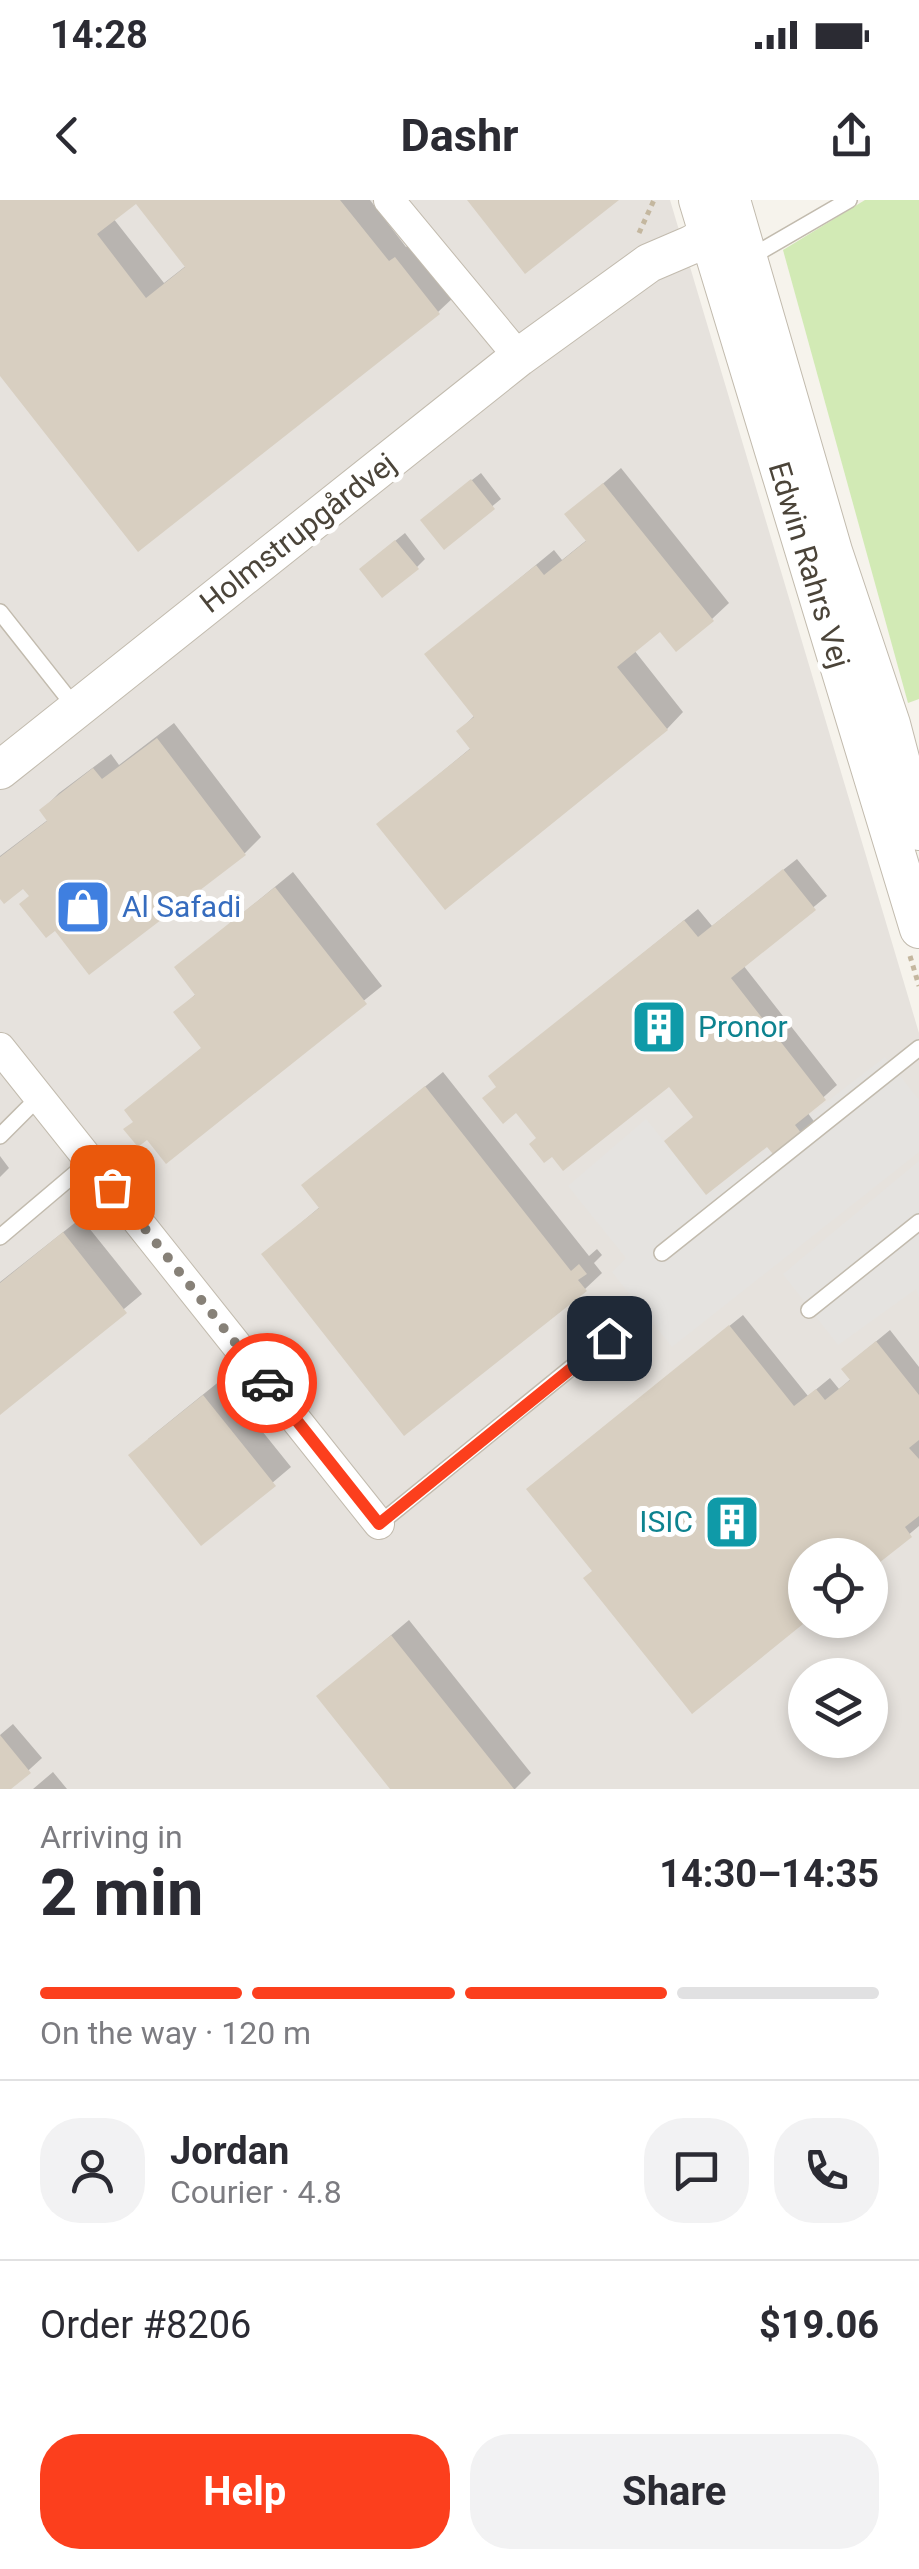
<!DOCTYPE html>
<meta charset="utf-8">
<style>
body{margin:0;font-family:Roboto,sans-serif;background:#f2f2f3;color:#2b2b33;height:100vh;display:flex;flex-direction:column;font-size:38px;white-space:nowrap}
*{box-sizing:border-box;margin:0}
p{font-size:32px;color:#7c7c81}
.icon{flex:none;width:55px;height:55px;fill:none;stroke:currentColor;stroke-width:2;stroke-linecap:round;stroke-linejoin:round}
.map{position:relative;height:1589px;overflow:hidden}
.panel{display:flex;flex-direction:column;background:#fff;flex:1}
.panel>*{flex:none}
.controls{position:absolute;left:788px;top:1338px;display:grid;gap:20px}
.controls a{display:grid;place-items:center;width:100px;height:100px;border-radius:50%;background:#fff;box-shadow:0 5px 15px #0003;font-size:50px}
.pin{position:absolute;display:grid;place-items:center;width:85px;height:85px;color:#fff;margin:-42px;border-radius:20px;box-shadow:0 5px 15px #0006}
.courier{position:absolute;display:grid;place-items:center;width:100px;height:100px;margin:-50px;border:8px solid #fc3f1d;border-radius:50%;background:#fff;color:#222;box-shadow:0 2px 12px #0007}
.headline em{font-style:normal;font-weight:700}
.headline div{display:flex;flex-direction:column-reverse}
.headline{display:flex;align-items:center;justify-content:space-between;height:170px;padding:0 40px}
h1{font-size:65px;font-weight:700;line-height:75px}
.bar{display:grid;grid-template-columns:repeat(4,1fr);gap:15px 10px;align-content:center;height:120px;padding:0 40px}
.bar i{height:12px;border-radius:8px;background:#e1e1e2}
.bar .active{background:#fc3f1d}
.bar p{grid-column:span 4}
.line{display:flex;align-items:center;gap:25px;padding:0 40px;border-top:2px solid #e1e1e2}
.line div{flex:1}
.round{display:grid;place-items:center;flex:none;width:105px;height:105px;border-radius:40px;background:#f2f2f3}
.action{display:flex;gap:20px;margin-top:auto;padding:20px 40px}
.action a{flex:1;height:115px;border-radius:40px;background:#fc3f1d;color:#fff;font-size:40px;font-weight:700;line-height:115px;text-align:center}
.action a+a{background:#f2f2f3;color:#2b2b33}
.status{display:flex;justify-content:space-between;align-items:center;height:70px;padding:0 50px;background:#fff;direction:ltr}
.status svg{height:28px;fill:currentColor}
header{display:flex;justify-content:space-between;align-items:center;height:130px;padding:0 40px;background:#fff;font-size:45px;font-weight:700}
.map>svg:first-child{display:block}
.industrial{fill:#e6e2dd;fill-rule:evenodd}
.green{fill:#d2eab5}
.parking{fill:#e5e3e0}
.shadow{fill:#0003;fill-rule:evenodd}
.building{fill:#d8cfc1;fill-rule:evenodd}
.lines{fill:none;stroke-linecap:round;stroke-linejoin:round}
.service-casing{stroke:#c2bbae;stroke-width:18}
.minor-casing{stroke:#c2bbae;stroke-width:32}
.tertiary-casing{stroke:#c2bbae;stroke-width:40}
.path{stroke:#c4b79f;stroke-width:5;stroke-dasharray:5 5;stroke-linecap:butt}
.service{stroke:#fff;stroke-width:15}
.minor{stroke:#fff;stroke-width:30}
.tertiary{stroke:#fff;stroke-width:38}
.done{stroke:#878178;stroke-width:10;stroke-dasharray:0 18}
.route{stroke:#fc3f1d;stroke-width:12}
.labels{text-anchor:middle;stroke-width:10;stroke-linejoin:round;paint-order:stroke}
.street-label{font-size:30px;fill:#4b4439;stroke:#fff}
.shop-label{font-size:30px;fill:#366cbe;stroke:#fff;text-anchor:start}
.culture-label{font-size:30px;fill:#0d838f;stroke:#fff;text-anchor:start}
</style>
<div class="status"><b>14:28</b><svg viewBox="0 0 49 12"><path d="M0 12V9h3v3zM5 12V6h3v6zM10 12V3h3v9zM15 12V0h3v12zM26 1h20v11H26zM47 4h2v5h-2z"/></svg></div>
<header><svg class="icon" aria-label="back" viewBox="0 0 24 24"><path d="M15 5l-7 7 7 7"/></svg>Dashr<svg class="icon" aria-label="share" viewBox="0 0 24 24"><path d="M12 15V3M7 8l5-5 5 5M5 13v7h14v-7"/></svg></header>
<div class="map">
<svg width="919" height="1589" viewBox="0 0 919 1589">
<rect width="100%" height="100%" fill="#f6f3ec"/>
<path class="industrial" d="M0,0H670L919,833V1589H0ZM805,1355H870V1420H805ZM805,1475H870V1540H805Z"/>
<path class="green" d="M865,0H919V499L908,503L783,50Z"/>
<path class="parking" d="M885,857L919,900V952L672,1147L612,1072L626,1058L568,986L646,919L707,994Z
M919,961V1098L916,1089L838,1145L783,1074Z"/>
<path class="shadow" d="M0,0H370L406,47L413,42L455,96L438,112L0,172ZM136,0L187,65L164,83L113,18Z
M621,268L729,403L712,419L661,429L634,450L683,512L667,529L379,624L472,547L459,531L475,515L427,455L554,350L562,360L588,339L568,314Z
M481,273L501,299L444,346L431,312Z
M405,333L425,359L417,367L370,361Z
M174,523L261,637L245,653L31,695L24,686L0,695V656L49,619L42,610L59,593L111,554L119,565Z
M797,659L827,696L743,765L837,885L807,912L816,924L803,936L695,916L669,883L539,937L491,876L698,709L712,726Z
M293,672L382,786L166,960L127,910L203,847L176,812L197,793L177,767Z
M443,872L589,1056L597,1049L602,1055L594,1063L602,1073L585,1089L264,1054L321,1006L304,985Z
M0,956L9,968L0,977Z
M81,1018L142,1094L0,1212V1082Z
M743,1115L808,1196L830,1178L839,1189L852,1178L857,1157L890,1130L919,1167V1326L870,1367V1355H805V1420L594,1370L542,1277Z
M221,1180L291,1267L201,1343L148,1239Z
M409,1420L531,1573L515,1589H393L319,1496Z
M13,1524L42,1558L8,1589H0V1535Z
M53,1572L67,1589H33Z"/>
<path class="building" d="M0,0H340L389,61L395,57L440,114L138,352L0,176ZM136,4L185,67L146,98L97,34Z
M467,0H619L525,74Z
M471,279L495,309L444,350L420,320Z
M603,283L714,421L676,452L660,432L617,467L668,530L445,710L376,624L470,549L456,531L474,517L424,454L536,365L544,375L586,341L564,314Z
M395,340L419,369L382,398L359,369Z
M157,538L246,655L89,775L55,731L46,738L19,704L29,696L23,689L4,704L0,699V657L47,621L39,610L93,568L102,579Z
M783,669L816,710L731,778L826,900L795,925L805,938L778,960L767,947L706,995L664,941L693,917L669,887L563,971L552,957L544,963L529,944L536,938L516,913L503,924L482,898L496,887L488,876L684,720L698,737Z
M275,687L367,804L166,964L147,940L138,947L123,929L133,922L124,910L201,848L173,812L195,795L174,767Z
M425,886L571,1071L579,1064L587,1074L578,1080L587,1091L404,1236L261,1054L319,1008L301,985Z
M63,1032L127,1113L0,1215V1083Z
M729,1125L794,1206L816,1189L825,1200L850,1180L841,1169L876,1141L919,1195V1240L909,1248L919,1259V1316L905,1327L912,1337L870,1370V1355H805V1420H808L692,1514L583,1378L592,1371L526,1289Z
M203,1195L276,1286L201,1346L128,1255Z
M391,1435L514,1589H390L316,1496Z
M0,1535L31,1573L11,1589H0Z"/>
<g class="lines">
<g class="service-casing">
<path id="service" d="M749,58L849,0
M0,412L75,507
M0,936L38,898
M0,1037L91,960
M662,1053L919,848
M809,1110L919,1022
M379,1324L609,1137"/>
</g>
<g class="minor-casing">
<path id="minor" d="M389,0L519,157
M0,848L379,1324"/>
</g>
<g class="tertiary-casing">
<path id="tertiary" d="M698,0L919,729
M731,0L833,351L891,524L919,631
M0,570L519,157L649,63L691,45L736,19"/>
</g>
<path class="path" d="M639,33L654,0
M910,756L919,786"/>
<use href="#service" class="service"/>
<use href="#minor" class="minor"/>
<use href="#tertiary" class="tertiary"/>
</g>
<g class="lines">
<path class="done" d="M112,987L267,1183"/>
<path class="route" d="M267,1183L379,1324L609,1138"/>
</g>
<defs>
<g id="shop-square" transform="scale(2.875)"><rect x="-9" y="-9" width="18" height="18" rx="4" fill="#3f7fe0" stroke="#fff"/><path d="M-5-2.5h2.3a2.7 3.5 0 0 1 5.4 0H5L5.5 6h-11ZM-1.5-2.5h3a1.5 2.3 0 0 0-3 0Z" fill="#fff"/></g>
<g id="building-square" transform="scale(2.875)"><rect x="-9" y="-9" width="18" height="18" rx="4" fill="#0f9aa8" stroke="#fff"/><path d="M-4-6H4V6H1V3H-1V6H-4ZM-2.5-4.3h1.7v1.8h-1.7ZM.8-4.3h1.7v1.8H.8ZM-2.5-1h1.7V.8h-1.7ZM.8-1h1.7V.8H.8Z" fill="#fff"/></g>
</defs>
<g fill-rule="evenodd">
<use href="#shop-square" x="83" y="707"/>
<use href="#building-square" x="659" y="827"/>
<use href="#building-square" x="732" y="1322"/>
</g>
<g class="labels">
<g class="street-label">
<text transform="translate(298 333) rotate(-38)" y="10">Holmstrupgårdvej</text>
<text transform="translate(809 365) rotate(73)" y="10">Edwin Rahrs Vej</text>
</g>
<g class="shop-label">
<text x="122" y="717">Al Safadi</text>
</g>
<g class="culture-label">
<text x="698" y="837">Pronor</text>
<text x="693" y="1332" text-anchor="end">ISIC</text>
</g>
</g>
</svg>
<div class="controls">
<a><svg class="icon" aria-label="locate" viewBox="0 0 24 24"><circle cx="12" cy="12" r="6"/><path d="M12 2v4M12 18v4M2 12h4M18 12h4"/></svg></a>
<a><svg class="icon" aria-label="layers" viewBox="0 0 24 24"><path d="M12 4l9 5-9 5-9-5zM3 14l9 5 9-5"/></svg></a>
</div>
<div class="pin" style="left:112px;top:987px;background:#ea580c"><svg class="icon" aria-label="bag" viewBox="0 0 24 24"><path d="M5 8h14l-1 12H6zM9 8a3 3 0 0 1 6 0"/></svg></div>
<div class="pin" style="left:609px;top:1138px;background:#1f2937"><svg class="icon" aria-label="home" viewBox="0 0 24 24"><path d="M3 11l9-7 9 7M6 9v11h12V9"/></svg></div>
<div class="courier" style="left:267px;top:1183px"><svg class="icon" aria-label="car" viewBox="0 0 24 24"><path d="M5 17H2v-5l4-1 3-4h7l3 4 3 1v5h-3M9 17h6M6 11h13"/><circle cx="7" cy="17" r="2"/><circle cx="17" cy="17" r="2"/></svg></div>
</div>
<section class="panel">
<div class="headline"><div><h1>2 min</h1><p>Arriving in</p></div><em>14:30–14:35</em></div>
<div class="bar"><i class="active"></i><i class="active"></i><i class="active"></i><i></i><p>On the way · 120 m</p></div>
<div class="line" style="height:180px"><a class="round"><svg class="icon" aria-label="person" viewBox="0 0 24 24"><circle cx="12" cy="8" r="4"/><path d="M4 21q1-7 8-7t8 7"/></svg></a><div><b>Jordan</b><p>Courier · 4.8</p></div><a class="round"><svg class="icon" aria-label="chat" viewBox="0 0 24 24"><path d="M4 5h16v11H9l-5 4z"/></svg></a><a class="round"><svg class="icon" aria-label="phone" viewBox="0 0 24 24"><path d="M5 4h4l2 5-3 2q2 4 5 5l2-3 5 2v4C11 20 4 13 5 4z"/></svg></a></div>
<div class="line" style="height:130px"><div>Order #8206</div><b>$19.06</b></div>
<div class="action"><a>Help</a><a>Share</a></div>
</section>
